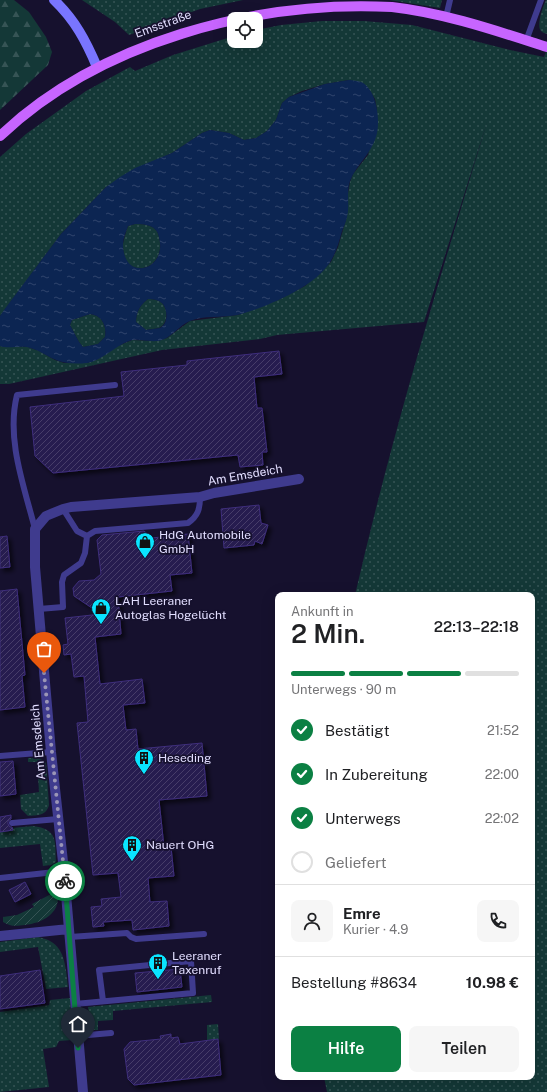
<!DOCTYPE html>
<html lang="de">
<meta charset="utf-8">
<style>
body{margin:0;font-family:"Public Sans",sans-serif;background:#f6f6f6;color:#202124;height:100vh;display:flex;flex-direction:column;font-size:15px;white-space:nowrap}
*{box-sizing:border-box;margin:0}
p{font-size:13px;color:#757577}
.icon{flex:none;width:22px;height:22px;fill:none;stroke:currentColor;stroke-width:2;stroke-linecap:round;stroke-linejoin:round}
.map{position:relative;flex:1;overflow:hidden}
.sheet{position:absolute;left:275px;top:592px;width:260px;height:488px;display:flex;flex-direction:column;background:#fff;border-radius:8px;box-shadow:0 4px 16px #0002}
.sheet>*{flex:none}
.controls{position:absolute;left:227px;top:12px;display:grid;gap:8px}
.controls a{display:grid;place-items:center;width:36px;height:36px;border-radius:8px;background:#fff;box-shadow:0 4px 16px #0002;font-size:20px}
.pin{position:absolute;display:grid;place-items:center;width:34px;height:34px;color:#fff;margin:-41px -17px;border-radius:50% 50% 50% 0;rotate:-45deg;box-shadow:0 0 4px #0007}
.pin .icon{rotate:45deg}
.courier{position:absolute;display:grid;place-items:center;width:40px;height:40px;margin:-20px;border:3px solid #0b8043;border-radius:50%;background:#fff;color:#222;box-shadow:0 1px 5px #0007}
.head em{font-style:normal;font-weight:600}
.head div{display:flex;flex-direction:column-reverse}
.head{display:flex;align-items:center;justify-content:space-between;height:68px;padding:0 16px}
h1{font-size:26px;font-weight:600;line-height:30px}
.bar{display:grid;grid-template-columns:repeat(4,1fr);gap:6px 4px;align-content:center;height:48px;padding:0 16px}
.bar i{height:5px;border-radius:3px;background:#e0e0e0}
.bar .active{background:#0b8043}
.bar p{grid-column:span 4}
.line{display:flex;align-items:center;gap:10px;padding:0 16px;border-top:1px solid #e0e0e0}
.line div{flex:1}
.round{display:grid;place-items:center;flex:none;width:42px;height:42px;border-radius:8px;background:#f6f6f6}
ol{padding:0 16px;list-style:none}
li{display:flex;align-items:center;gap:12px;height:44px}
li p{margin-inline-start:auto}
li .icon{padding:4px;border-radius:50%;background:#0b8043;color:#fff;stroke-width:4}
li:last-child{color:#757577}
li i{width:22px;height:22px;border:2px solid #e0e0e0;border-radius:50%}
.primary-button{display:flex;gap:8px;margin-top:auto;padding:8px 16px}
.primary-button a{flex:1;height:46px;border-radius:8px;background:#0b8043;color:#fff;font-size:16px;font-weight:600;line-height:46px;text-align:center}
.primary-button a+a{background:#f6f6f6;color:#202124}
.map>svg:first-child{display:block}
.grass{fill:url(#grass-dots)}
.forest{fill:url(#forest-firs)}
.garden{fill:url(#garden-furrows)}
.water{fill:url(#water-ripples);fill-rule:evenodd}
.building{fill:url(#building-hatch);stroke:#3e2e7c;filter:url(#shadow)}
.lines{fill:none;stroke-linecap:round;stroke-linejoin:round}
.lane{stroke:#3f3b8e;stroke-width:6}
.street{stroke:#3f3b8e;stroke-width:10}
.secondary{stroke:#7975ff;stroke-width:10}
.primary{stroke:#c765ff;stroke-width:10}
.done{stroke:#9b96b6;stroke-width:4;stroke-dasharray:0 7.2}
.route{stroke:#0b8043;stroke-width:5}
.labels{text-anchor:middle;stroke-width:3.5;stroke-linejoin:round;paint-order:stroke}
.street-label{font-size:12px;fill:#e2deff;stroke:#16112e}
.poi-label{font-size:12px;fill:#e2deff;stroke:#16112e;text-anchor:start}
</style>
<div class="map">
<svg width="547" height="1092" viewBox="0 0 547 1092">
<defs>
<pattern id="grass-dots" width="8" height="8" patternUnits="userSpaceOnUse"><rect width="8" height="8" fill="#143837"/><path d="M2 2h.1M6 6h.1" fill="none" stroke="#365455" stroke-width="1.8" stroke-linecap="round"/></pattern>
<pattern id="forest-firs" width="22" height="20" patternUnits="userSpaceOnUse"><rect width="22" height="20" fill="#143837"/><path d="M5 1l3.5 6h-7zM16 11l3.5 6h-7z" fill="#365455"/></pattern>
<pattern id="garden-furrows" width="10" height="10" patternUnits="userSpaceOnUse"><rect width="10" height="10" fill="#143837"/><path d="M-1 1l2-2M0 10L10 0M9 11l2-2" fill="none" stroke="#365455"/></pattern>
<pattern id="water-ripples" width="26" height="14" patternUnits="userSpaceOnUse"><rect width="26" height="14" fill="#0c2552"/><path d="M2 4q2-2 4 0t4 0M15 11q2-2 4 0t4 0" fill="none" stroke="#2f446c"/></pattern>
<pattern id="building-hatch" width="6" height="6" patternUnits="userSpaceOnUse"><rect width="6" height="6" fill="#271c4f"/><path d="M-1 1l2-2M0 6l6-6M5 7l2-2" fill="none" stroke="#463d69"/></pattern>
<filter id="shadow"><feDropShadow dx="3.5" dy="3.5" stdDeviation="2" flood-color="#0009"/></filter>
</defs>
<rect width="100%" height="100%" fill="#16112e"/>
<path class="grass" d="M82,0H243L200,9L129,35L115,22Z
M389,0H442L440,8Z
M546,0H547V34C545,33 543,33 541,31C536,26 543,6 546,0Z
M322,21H364L412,25L510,50L544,57L547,49V1092H327L324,1077H532V595H355C392,434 440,277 488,119L424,322L277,335L260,339L162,350L9,384H0V346L7,347L16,346L28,347L39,351L55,360L64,363H87L96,360L113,348L132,340L157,341L167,338L190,321L238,315L280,299L305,286L331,262L338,247L347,216L348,193L350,182L353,174L368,155L377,110L375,99L370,91L349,80L325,84L302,91L289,97L282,103L276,120L267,131L256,138L244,140L229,133L210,130L202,133L172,153L156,160L106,187L61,234L0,316V157L26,134L86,91L130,67L135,71L173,55L234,36V41H256V30L281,25Z
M135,224C145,224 157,225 159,237C168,271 122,283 123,244C124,238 126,232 128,226Z
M148,299C154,299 159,300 163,304C168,311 168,324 159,328C156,329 150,329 146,330L136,322C136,312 140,305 148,299Z
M90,314C102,315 107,326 105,337L98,344L83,347L79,342L70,325L72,320Z
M28,758C34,758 41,757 46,763L49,805C46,816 38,815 28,816L21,809L20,795L39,792L37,762H28Z
M33,826C58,829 55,841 56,862L51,865L43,866L40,844L0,848V832L12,831V828Z
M38,937C42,938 47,939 50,941C66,949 66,972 68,987L46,989L38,947L0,952V942Z
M211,995L212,1002L113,1011V1020L98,1021V1030H90L88,1007Z
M70,998L73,1040L59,1041L56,1047L43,1049L49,1087L0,1092V1012L49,1005L50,1000Z
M218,1024L219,1039L207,1040V1025Z"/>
<path class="forest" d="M0,0H14L29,12L46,37L52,52L48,65L0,110Z"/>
<path class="garden" d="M55,892L58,894C60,914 42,923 25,925C16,926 11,927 3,922V917L17,915L34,907L32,904Z"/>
<path class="water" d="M349,80C353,80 358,81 361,82C377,89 381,122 376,137C371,154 356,165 350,181C346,193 350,205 347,217C346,222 344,226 342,231C338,246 334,260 323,271C306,290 262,309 237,315C223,318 203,315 190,321C178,326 170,340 157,341C148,342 138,338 129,341C115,346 101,361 87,363C76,364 64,364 54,359C45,355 37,349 27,347C18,346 7,349 0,346V316L4,310L61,234L106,187L120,177L135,168L172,153L202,133L210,130L229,133L244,140L256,138L267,131L276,120L282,103L289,97L325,84ZM135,224C145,224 157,225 159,237C168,271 123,283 123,244C123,238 126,232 128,226ZM148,299C154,299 159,300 163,304C168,311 168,324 160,328C156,329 150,329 146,330L136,322C136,312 140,305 148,299ZM90,314C102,315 107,326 105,337L98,344L83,347L79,342L70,325L72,320Z"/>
<path class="building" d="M279,351L282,374L254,377L257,408H262L267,452H262L263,465L240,467L238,455L53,473L35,456L30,407L124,396L121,372L187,365V361Z
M259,505L261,523L268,525L262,544L255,541L254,545L224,548L221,509Z
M144,531L152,538L188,534L192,573L170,575L172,591L118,597L121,634L95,637L100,684L142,679L145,703L123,705L126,730L136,729L138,749L202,743L207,796L159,800L164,847H171L174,876L148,878L150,902L167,901L169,926L133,930L132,920L103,922L104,926L93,927L91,907L102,906L101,899L121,897L118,873L93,875L77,723L88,722L84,676L74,677L71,654L64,655L63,645L68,644L65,618L101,614L74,596L73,588L79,581L94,580L101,574L97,540L102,535Z
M7,536L10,567L0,568V537Z
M17,589L25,675L22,676L25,707L0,710V591Z
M13,761L16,794L0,796V762Z
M11,815V819L8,821V824L10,827H12L13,830L0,832V817Z
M25,882L31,894L15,902L9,890Z
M180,969L182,987L137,992L135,973Z
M40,970L45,1003L0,1009V976Z
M171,1034V1038L178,1037L180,1044L218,1039L221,1075L134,1085L128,1079L124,1049L130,1042L161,1039L160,1036Z"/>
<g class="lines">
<path class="lane" d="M446,17L450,0
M526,41L541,0
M63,509L77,531L87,536
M35,529C24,486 6,439 17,395L115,385
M39,609L63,607L62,582L64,575L81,563L85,553L87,536L95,531L188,523C198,516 200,509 200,497
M0,756L51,752
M12,823L58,819
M0,878L64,871
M70,937L127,933L131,937L136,939L204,934
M75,1004L193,993L191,961L99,970L103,1001
M77,1036L111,1033"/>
<path class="street" d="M0,936L69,929
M83,1092L64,871L51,752L35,567V529L46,516L63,509L71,507L200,497L214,493L299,479"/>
<path class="secondary" d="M54,0C75,20 86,41 97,67"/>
<path class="primary" d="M0,136C99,42 256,0 392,7C445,13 497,31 547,47"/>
</g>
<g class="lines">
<path class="done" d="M44,673L65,881"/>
<path class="route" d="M65,881L78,1048"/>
</g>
<defs>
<g id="shop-pin" transform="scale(1)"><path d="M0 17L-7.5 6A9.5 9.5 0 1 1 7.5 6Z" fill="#0ae4ff" stroke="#16112e"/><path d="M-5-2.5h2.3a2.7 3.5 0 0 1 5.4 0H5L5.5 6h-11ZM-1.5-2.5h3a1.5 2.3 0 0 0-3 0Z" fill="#111"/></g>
<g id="building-pin" transform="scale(1)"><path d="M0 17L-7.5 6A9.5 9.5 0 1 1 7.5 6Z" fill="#0ae4ff" stroke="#16112e"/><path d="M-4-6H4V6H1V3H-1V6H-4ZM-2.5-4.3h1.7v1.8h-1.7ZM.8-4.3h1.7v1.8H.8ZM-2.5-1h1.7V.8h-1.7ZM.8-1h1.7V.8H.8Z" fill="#111"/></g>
</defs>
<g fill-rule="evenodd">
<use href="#shop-pin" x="145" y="542"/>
<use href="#shop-pin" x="101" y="608"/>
<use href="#building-pin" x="144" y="758"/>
<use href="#building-pin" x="132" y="845"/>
<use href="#building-pin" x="158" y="963"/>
</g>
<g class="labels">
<g class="street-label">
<text transform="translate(163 24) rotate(-20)" y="4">Emsstraße</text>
<text transform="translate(245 475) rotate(-10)" y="4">Am Emsdeich</text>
<text transform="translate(38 742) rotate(-95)" y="4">Am Emsdeich</text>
</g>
<g class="poi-label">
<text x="159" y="539">HdG Automobile<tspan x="159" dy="14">GmbH</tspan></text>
<text x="115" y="605">LAH Leeraner<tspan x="115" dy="14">Autoglas Hogelücht</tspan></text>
<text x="158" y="762">Heseding</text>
<text x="146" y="849">Nauert OHG</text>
<text x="172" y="960">Leeraner<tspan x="172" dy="14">Taxenruf</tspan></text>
</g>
</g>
</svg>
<div class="controls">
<a><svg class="icon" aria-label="locate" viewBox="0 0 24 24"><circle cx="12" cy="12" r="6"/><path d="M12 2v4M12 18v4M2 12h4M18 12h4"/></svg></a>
</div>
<div class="pin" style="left:44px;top:673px;background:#ea580c"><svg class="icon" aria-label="bag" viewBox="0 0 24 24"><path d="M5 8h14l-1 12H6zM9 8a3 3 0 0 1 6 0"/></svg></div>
<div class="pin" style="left:78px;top:1048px;background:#1f2937"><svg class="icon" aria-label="home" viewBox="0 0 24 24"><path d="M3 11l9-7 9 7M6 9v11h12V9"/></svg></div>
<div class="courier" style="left:65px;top:881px"><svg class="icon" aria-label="bike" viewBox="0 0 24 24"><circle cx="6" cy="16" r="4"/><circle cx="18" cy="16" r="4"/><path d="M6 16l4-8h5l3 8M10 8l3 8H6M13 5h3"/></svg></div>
<section class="sheet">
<div class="head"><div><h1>2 Min.</h1><p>Ankunft in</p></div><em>22:13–22:18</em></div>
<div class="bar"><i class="active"></i><i class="active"></i><i class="active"></i><i></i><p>Unterwegs · 90 m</p></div>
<ol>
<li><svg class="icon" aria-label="check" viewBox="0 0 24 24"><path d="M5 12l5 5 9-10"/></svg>Bestätigt<p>21:52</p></li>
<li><svg class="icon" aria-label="check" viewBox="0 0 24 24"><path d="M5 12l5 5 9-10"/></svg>In Zubereitung<p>22:00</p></li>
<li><svg class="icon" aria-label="check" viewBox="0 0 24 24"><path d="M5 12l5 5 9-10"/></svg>Unterwegs<p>22:02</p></li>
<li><i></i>Geliefert</li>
</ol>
<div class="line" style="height:72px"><a class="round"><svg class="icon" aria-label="person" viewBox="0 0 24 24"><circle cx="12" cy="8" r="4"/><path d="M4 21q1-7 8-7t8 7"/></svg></a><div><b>Emre</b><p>Kurier · 4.9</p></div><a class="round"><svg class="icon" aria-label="phone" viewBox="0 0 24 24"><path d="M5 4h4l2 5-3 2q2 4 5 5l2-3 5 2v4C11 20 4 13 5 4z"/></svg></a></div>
<div class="line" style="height:52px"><div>Bestellung #8634</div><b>10.98 €</b></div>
<div class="primary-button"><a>Hilfe</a><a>Teilen</a></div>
</section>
</div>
